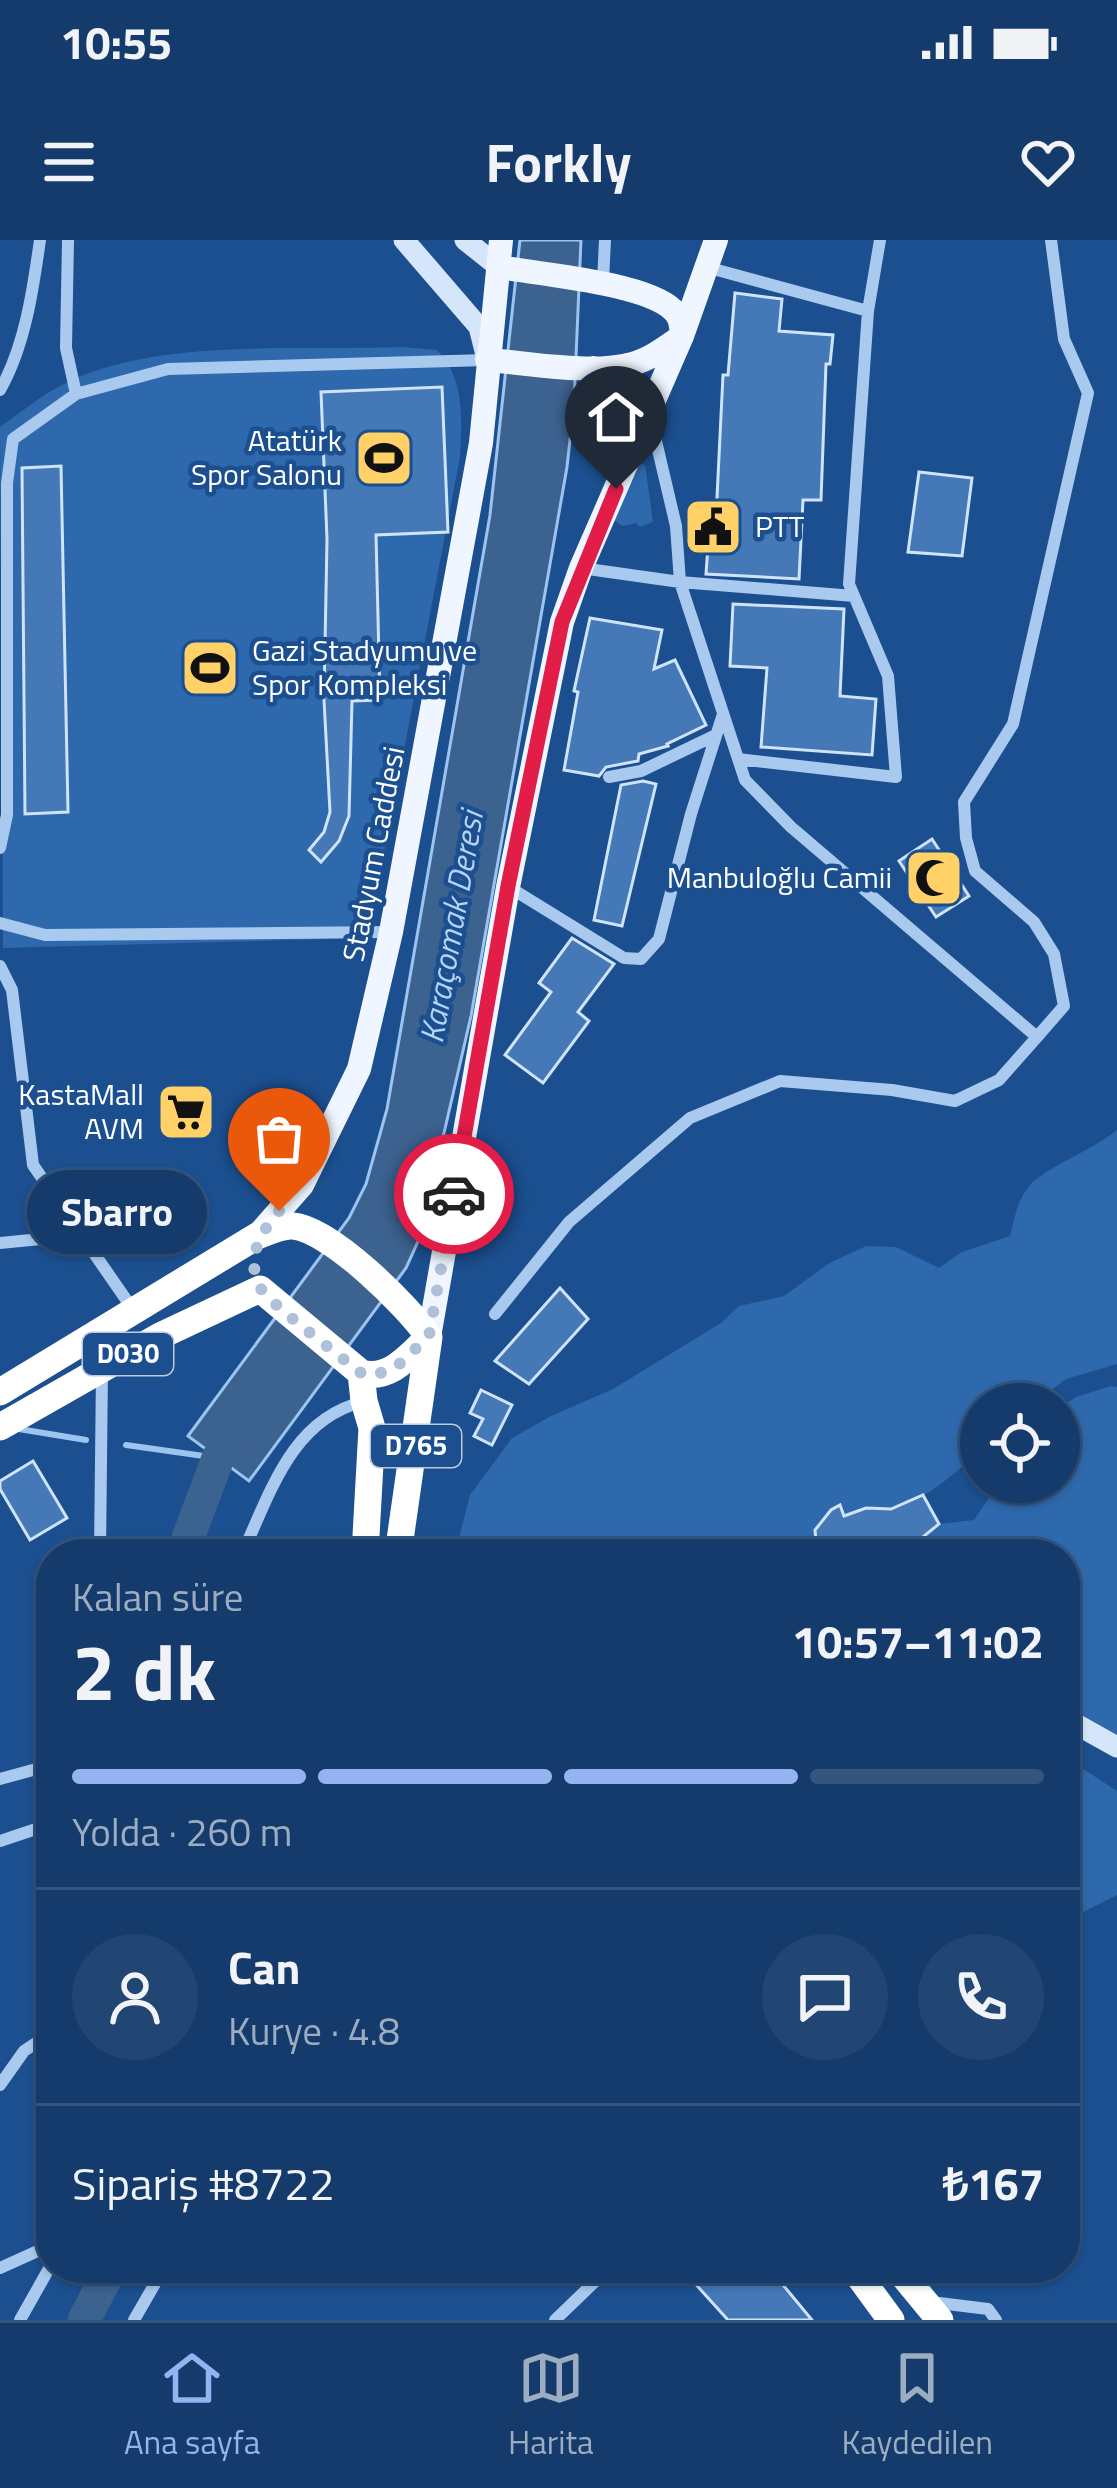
<!DOCTYPE html>
<html lang="tr">
<meta charset="utf-8">
<style>
body{margin:0;font-family:"Titillium Web",sans-serif;background:#214673;color:#f1f3f6;height:100vh;display:flex;flex-direction:column;font-size:45px;white-space:nowrap}
*{box-sizing:border-box;margin:0}
p{font-size:39px;color:#9dadc1}
.icon{flex:none;width:66px;height:66px;fill:none;stroke:currentColor;stroke-width:2;stroke-linecap:round;stroke-linejoin:round}
.map{position:relative;flex:1;overflow:hidden}
.sheet{position:absolute;left:36px;top:1299px;width:1044px;height:744px;display:flex;flex-direction:column;background:#143b6b;border-radius:48px;box-shadow:0 3px 9px #0004,0 0 0 3px #33557e}
.sheet>*{flex:none}
.controls{position:absolute;left:960px;top:1143px;display:grid;gap:24px}
.controls a{display:grid;place-items:center;width:120px;height:120px;border-radius:50%;background:#143b6b;box-shadow:0 3px 9px #0004,0 0 0 3px #33557e;font-size:60px}
.pin{position:absolute;display:grid;place-items:center;width:102px;height:102px;color:#fff;margin:-123px -51px;border-radius:50% 50% 50% 0;rotate:-45deg;box-shadow:0 0 12px #0007}
.pin .icon{rotate:45deg}
.courier{position:absolute;display:grid;place-items:center;width:120px;height:120px;margin:-60px;border:9px solid #e11d48;border-radius:50%;background:#fff;color:#222;box-shadow:0 3px 15px #0007}
.bubble{position:absolute;height:84px;border-radius:42px;background:#143b6b;box-shadow:0 3px 9px #0004,0 0 0 3px #33557e;font-size:39px;font-weight:700;line-height:84px;text-align:center}
.head em{font-style:normal;font-weight:700}
.head div{display:flex;flex-direction:column-reverse}
.head{display:flex;align-items:center;justify-content:space-between;height:204px;padding:0 36px}
h1{font-size:78px;font-weight:700;line-height:90px}
.bar{display:grid;grid-template-columns:repeat(4,1fr);gap:18px 12px;align-content:center;height:144px;padding:0 36px}
.bar i{height:15px;border-radius:9px;background:#33557e}
.bar .current{background:#95b2f1}
.bar p{grid-column:span 4}
.line{display:flex;align-items:center;gap:30px;padding:0 36px;border-top:3px solid #33557e}
.line div{flex:1}
.round{display:grid;place-items:center;flex:none;width:126px;height:126px;border-radius:63px;background:#214673}
.status{display:flex;justify-content:space-between;align-items:center;height:84px;padding:0 60px;background:#143b6b;direction:ltr}
.status svg{height:33px;fill:currentColor}
header{display:flex;justify-content:space-between;align-items:center;height:156px;padding:0 36px;background:#143b6b;font-size:54px;font-weight:700}
.menu{display:flex;justify-content:space-around;align-items:center;height:168px;border-top:3px solid #33557e;background:#143b6b;font-size:33px;color:#9dadc1}
.menu a{display:grid;justify-items:center;gap:6px}
.menu .current{color:#95b2f1}
.map>svg:first-child{display:block}
.green{fill:#2e69ad}
.water{fill:#3c6290;stroke:#9cc4f0;stroke-width:3}
.lines{fill:none;stroke-linecap:round;stroke-linejoin:round}
.stream{stroke:#9cc4f0;stroke-width:6}
.river{stroke:#3c6290;stroke-width:33}
.building{fill:#4478b7;stroke:#cfe3fa;stroke-width:3}
.street{stroke:#a9c9ee;stroke-width:12}
.secondary{stroke:#d6e6fa;stroke-width:21}
.primary{stroke:#f0f6ff;stroke-width:24}
.highway{stroke:#fff;stroke-width:27}
.done{stroke:#afc1d8;stroke-width:12;stroke-dasharray:0 21.6}
.route{stroke:#e11d48;stroke-width:15}
.labels{text-anchor:middle;stroke-width:9;stroke-linejoin:round;paint-order:stroke}
.shield{fill:#1b4f8f;stroke:#bbcadd;stroke-width:3}
.shield-label{font-size:27px;font-weight:bold;fill:#fff}
.poi-label{font-size:30px;fill:#fff;stroke:#1b4f8f;text-anchor:end}
.street-label{font-size:30px;fill:#fff;stroke:#1b4f8f}
.water-label{font-size:33px;font-style:italic;fill:#b5d3f5;stroke:#1b4f8f}
</style>
<div class="status"><b>10:55</b><svg viewBox="0 0 49 12"><path d="M0 12V9h3v3zM5 12V6h3v6zM10 12V3h3v9zM15 12V0h3v12zM26 1h20v11H26zM47 4h2v5h-2z"/></svg></div>
<header><svg class="icon" aria-label="menu" viewBox="0 0 24 24"><path d="M4 6h16M4 12h16M4 18h16"/></svg>Forkly<svg class="icon" aria-label="heart" viewBox="0 0 24 24"><path d="M12 20l-8-8c-3-5 5-10 8-4 3-6 11-1 8 4z"/></svg></header>
<div class="map">
<svg width="1117" height="2080" viewBox="0 0 1117 2080">
<rect width="100%" height="100%" fill="#1b4f8f"/>
<path class="green" d="M402,107L437,110C465,139 462,179 460,217L368,698L3,708L0,187C20,173 40,156 62,145C152,97 300,111 402,107Z
M637,222L645,225L653,282L640,287L636,283L622,286L611,278Z
M1117,890V1124L1066,1139L1033,1164H981V1212C955,1231 924,1263 891,1269C874,1272 862,1269 844,1276L840,1266L821,1280L815,1290L817,1314H455L470,1255L512,1198L551,1176L613,1149L721,1083L739,1066L784,1056L828,1024L866,1006L896,1007L939,1028L962,1012L1010,996C1014,978 1019,955 1033,942C1052,925 1092,910 1117,890Z
M1111,1146L1117,1147V1506L1065,1479V1314H902L939,1284L974,1280L1000,1242H1059V1168L1076,1157Z
M1065,1517L1117,1551V1655L1065,1681Z"/>
<path class="water" d="M520,0H581L574,164L567,227L471,776L420,997L406,1028L249,1241L188,1196L349,978L366,944L387,869L490,275Z"/>
<g class="lines">
<path class="stream" d="M19,1189L86,1200
M126,1205L218,1218"/>
<path class="river" d="M182,1314L218,1218L246,1181
M84,2080L111,2028"/>
</g>
<path class="building" d="M735,53L782,59L779,91L833,95L830,124H826L821,260H803L799,339L706,334L710,277L716,278L723,135H728Z
M442,147L448,292L376,295L380,460L352,461L349,576L339,601L321,622L309,610L324,592L330,572L324,460L327,299L321,152Z
M61,226L68,572L25,574L22,228Z
M919,232L972,238L962,316L908,312Z
M733,364L844,369L840,456L876,459L872,515L761,507L767,428L730,426Z
M590,378L662,390L654,429L675,420L706,485L667,504L668,506L639,514L638,521L606,527L599,536L564,530L578,452L574,451Z
M643,541L656,544L622,686L594,680L621,545Z
M932,599L969,656L936,677L899,621Z
M572,698L614,724L578,772L589,781L543,843L505,815L551,752L539,743Z
M560,1048L588,1079L529,1144L495,1121Z
M481,1150L512,1165L492,1205L474,1196L483,1179L470,1173Z
M33,1221L67,1278L30,1300L0,1249V1241Z
M923,1255L939,1284L902,1314H817L815,1290L831,1270L840,1265L844,1276L866,1268L891,1269Z
M681,2028H769L812,2080H728Z"/>
<g class="lines">
<path class="street" d="M68,0L66,108L76,154
M706,27L868,71L880,0
M603,42L605,0
M0,150C25,106 33,50 40,0
M581,328L680,342L854,356
M738,519L896,537L888,436L849,344L868,71
M609,537L641,531L716,495
M0,608L7,575V243L13,199L76,154L168,129L487,120
M509,647L624,718L641,719L659,699L691,574L722,477
M0,683L45,695L390,692
M0,726L12,750L33,925L134,1071
M1037,797L1064,766L1054,714L1034,682L975,631L966,598L964,562L1013,484L1088,153L1064,99L1051,0
M0,1003L81,995
M495,1074L569,982L690,878L780,841L892,850L955,861L999,840L1037,797L791,587L745,540L680,342L676,286L651,180
M100,1314L102,1129
M242,1314C270,1254 291,1180 362,1162
M0,1539L51,1525
M0,1601L51,1584
M0,1845L24,1811L51,1793
M0,2028L51,2005
M931,2062L988,2069L996,2080
M20,2080L51,2025
M134,2080L164,2028
M555,2080L609,2028"/>
<path class="secondary" d="M404,0L479,87L486,115
M465,0L499,27
M1065,1478L1117,1507"/>
<path class="primary" d="M487,120C530,123 591,135 632,124C651,119 666,107 682,96C681,86 681,77 673,70C646,43 539,34 499,27
M594,128L650,172
M257,996L302,945L359,829L391,692L481,203L501,0
M429,1097L508,647L562,382L581,328L682,96L716,0"/>
<path class="highway" d="M260,1049L361,1133L364,1161L372,1188L365,1314
M361,1133C390,1141 410,1115 429,1097
M0,1152L257,996C268,992 282,985 293,986C330,989 408,1066 429,1097
M0,1187L160,1096L260,1049
M398,1314L429,1097
M853,2028L891,2080
M897,2028L940,2080"/>
</g>
<g class="lines">
<path class="done" d="M279,971C261,992 245,1018 260,1047C267,1062 343,1118 361,1133L370,1136L394,1129L429,1096L454,954"/>
<path class="route" d="M454,954L508,646L562,382L616,249"/>
</g>
<defs>
<g id="stadium-square" transform="scale(3)"><rect x="-9" y="-9" width="18" height="18" rx="4" fill="#ffd166" stroke="#1b4f8f"/><path d="M0-5a6.5 5 0 1 0 0 10a6.5 5 0 1 0 0-10ZM-3.5-1.8h7v3.6h-7Z" fill="#111"/></g>
<g id="civic-square" transform="scale(3)"><rect x="-9" y="-9" width="18" height="18" rx="4" fill="#ffd166" stroke="#1b4f8f"/><path d="M-.6-6.5H3V-4.5H.6V-3L4-1V1h2V6H-6V1h2V-1L-.6-3ZM-1.2 2.5V6h2.4V2.5Z" fill="#111"/></g>
<g id="mosque-square" transform="scale(3)"><rect x="-9" y="-9" width="18" height="18" rx="4" fill="#ffd166" stroke="#1b4f8f"/><path d="M3.5-4.9A6 6 0 1 0 3.5 4.9A5 5 0 1 1 3.5-4.9Z" fill="#111"/></g>
<g id="supermarket-square" transform="scale(3)"><rect x="-9" y="-9" width="18" height="18" rx="4" fill="#ffd166" stroke="#1b4f8f"/><path d="M-6-5.5h2.5l.6 2H6L4.5 2H-2.5L-4.4-4H-6ZM-1.5 3.2a1.3 1.3 0 1 0 .1 0ZM3 3.2a1.3 1.3 0 1 0 .1 0Z" fill="#111"/></g>
</defs>
<g fill-rule="evenodd">
<use href="#stadium-square" x="384" y="218"/>
<use href="#civic-square" x="713" y="287"/>
<use href="#stadium-square" x="210" y="428"/>
<use href="#mosque-square" x="934" y="638"/>
<use href="#supermarket-square" x="186" y="872"/>
</g>
<g class="labels">
<g class="shield">
<rect x="83" y="1093" width="90" height="42" rx="9"/>
<rect x="371" y="1185" width="90" height="42" rx="9"/>
</g>
<g class="shield-label">
<text x="128" y="1123">D030</text>
<text x="416" y="1215">D765</text>
</g>
<g class="poi-label">
<text x="342" y="211">Atatürk<tspan x="342" dy="34">Spor Salonu</tspan></text>
<text x="755" y="297" text-anchor="start">PTT</text>
<text x="252" y="421" text-anchor="start">Gazi Stadyumu ve<tspan x="252" dy="34">Spor Kompleksi</tspan></text>
<text x="892" y="648">Manbuloğlu Camii</text>
<text x="144" y="865">KastaMall<tspan x="144" dy="34">AVM</tspan></text>
</g>
<g class="street-label">
<text transform="translate(374 614) rotate(-79)" y="10">Stadyum Caddesi</text>
</g>
<g class="water-label">
<text transform="translate(451 687) rotate(-80)" y="12">Karaçomak Deresi</text>
</g>
</g>
</svg>
<div class="controls">
<a><svg class="icon" aria-label="locate" viewBox="0 0 24 24"><circle cx="12" cy="12" r="6"/><path d="M12 2v4M12 18v4M2 12h4M18 12h4"/></svg></a>
</div>
<div class="pin" style="left:279px;top:971px;background:#ea580c"><svg class="icon" aria-label="bag" viewBox="0 0 24 24"><path d="M5 8h14l-1 12H6zM9 8a3 3 0 0 1 6 0"/></svg></div>
<div class="pin" style="left:616px;top:249px;background:#1f2937"><svg class="icon" aria-label="home" viewBox="0 0 24 24"><path d="M3 11l9-7 9 7M6 9v11h12V9"/></svg></div>
<div class="courier" style="left:454px;top:954px"><svg class="icon" aria-label="car" viewBox="0 0 24 24"><path d="M5 17H2v-5l4-1 3-4h7l3 4 3 1v5h-3M9 17h6M6 11h13"/><circle cx="7" cy="17" r="2"/><circle cx="17" cy="17" r="2"/></svg></div>
<div class="bubble" style="left:27px;top:930px;width:180px">Sbarro</div>
<section class="sheet">
<div class="head"><div><h1>2 dk</h1><p>Kalan süre</p></div><em>10:57–11:02</em></div>
<div class="bar"><i class="current"></i><i class="current"></i><i class="current"></i><i></i><p>Yolda · 260 m</p></div>
<div class="line" style="height:216px"><a class="round"><svg class="icon" aria-label="person" viewBox="0 0 24 24"><circle cx="12" cy="8" r="4"/><path d="M4 21q1-7 8-7t8 7"/></svg></a><div><b>Can</b><p>Kurye · 4.8</p></div><a class="round"><svg class="icon" aria-label="chat" viewBox="0 0 24 24"><path d="M4 5h16v11H9l-5 4z"/></svg></a><a class="round"><svg class="icon" aria-label="phone" viewBox="0 0 24 24"><path d="M5 4h4l2 5-3 2q2 4 5 5l2-3 5 2v4C11 20 4 13 5 4z"/></svg></a></div>
<div class="line" style="height:156px"><div>Sipariş #8722</div><b>₺167</b></div>
</section>
</div>
<nav class="menu">
<a class="current"><svg class="icon" aria-label="home" viewBox="0 0 24 24"><path d="M3 11l9-7 9 7M6 9v11h12V9"/></svg>Ana sayfa</a>
<a><svg class="icon" aria-label="map" viewBox="0 0 24 24"><path d="M3 6l6-2 6 2 6-2v14l-6 2-6-2-6 2zM9 4v14M15 6v14"/></svg>Harita</a>
<a><svg class="icon" aria-label="saved" viewBox="0 0 24 24"><path d="M7 4h10v16l-5-4-5 4z"/></svg>Kaydedilen</a>
</nav>
